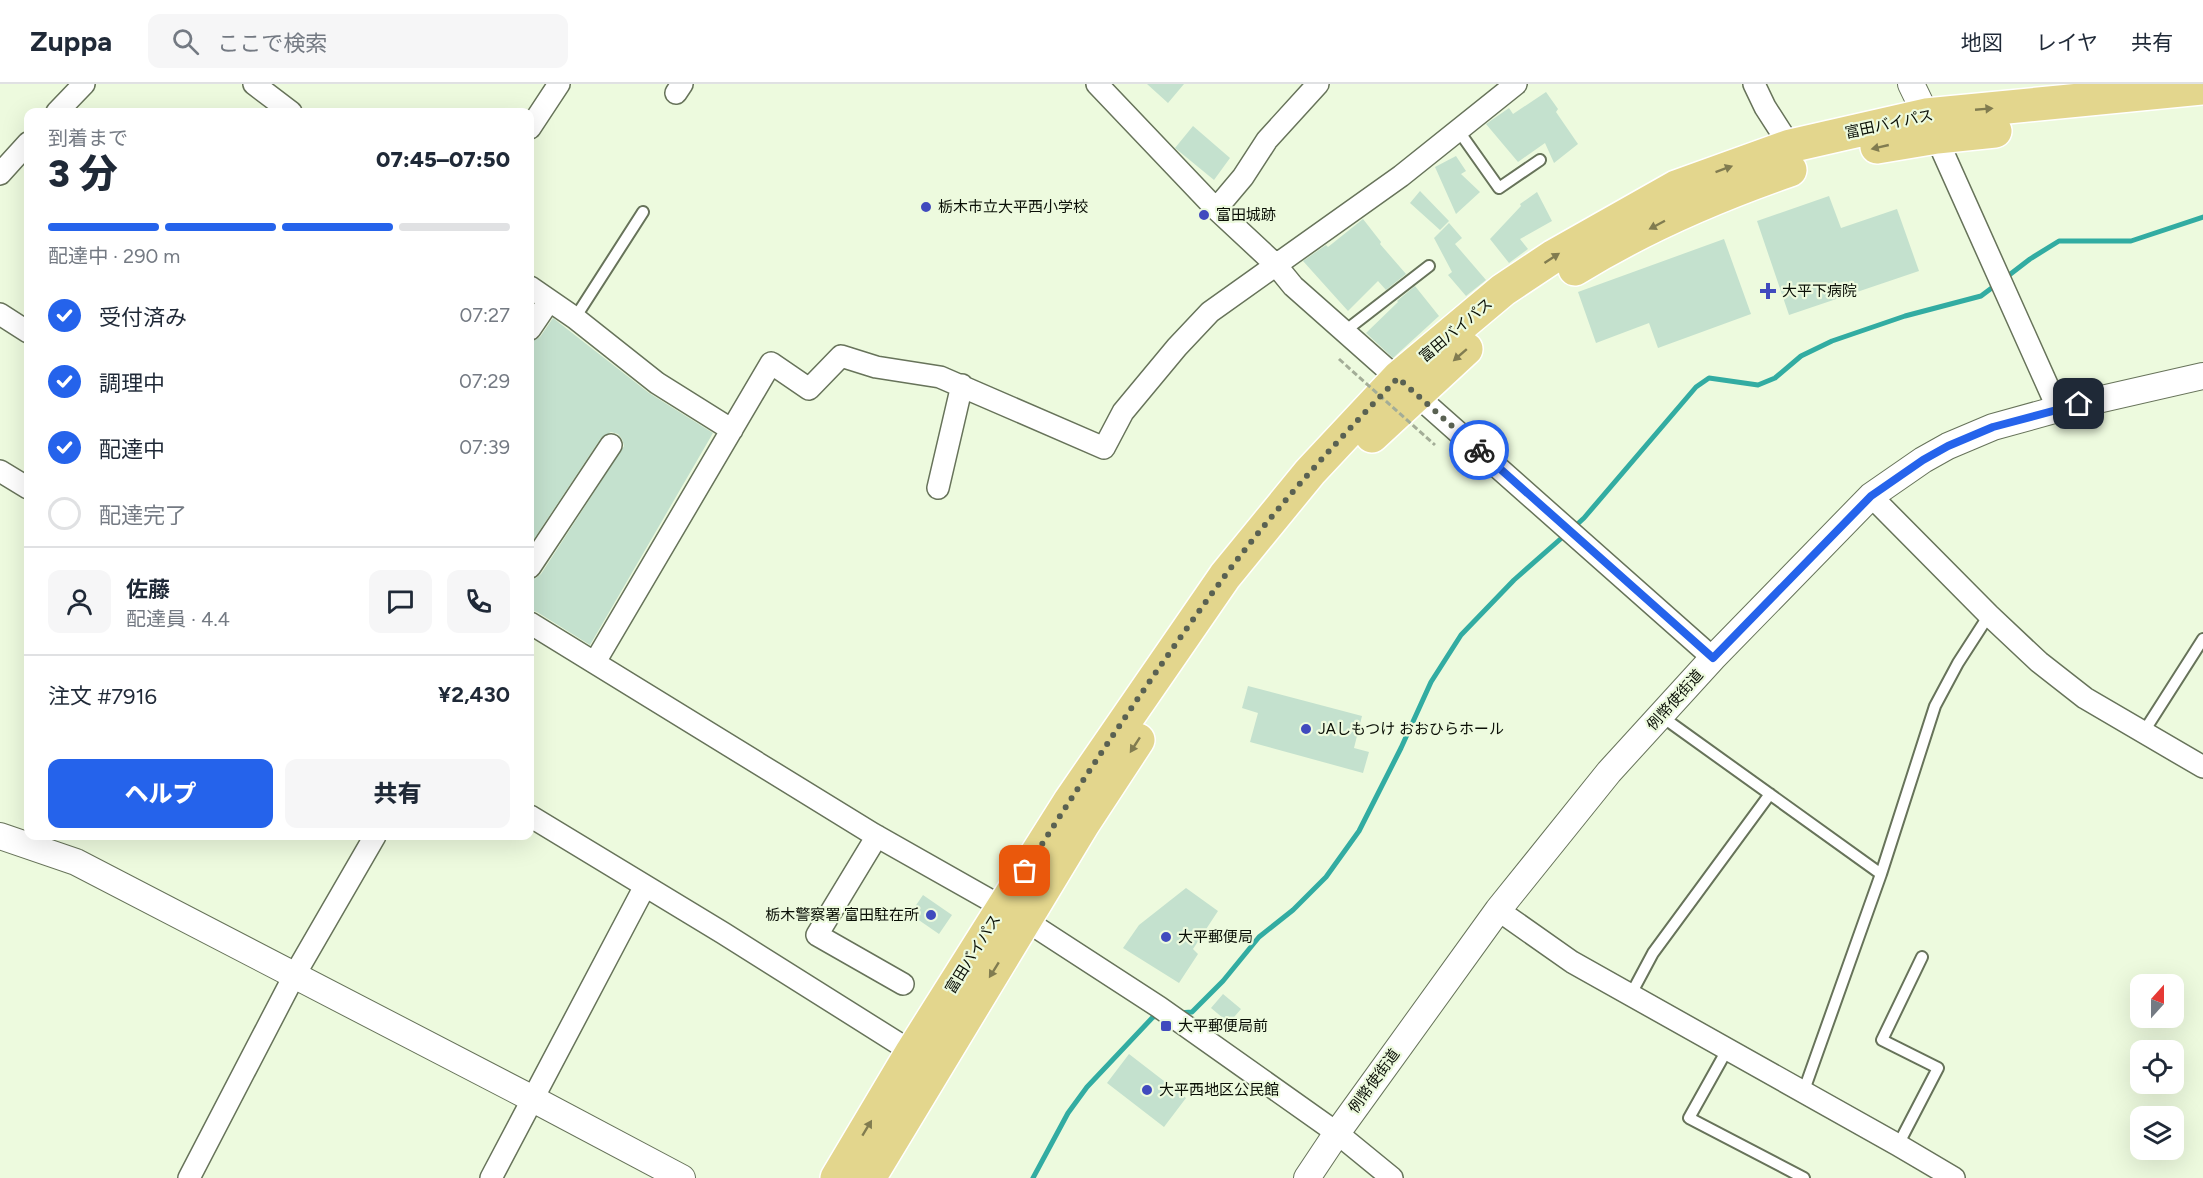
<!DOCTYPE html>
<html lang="ja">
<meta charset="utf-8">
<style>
body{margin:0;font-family:Figtree,"Noto Sans JP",sans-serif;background:#f6f6f7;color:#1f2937;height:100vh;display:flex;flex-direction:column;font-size:22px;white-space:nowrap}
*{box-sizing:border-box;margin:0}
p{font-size:20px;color:#747a83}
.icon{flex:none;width:33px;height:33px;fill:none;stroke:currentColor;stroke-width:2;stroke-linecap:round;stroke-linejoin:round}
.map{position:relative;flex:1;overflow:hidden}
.sheet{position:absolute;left:24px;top:24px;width:510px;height:732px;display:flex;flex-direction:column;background:#fff;border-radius:12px;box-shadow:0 6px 24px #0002}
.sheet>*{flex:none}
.needle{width:39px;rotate:21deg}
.controls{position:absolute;left:2130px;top:890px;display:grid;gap:12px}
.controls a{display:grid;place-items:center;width:54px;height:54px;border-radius:12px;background:#fff;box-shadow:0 6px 24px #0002;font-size:30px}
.pin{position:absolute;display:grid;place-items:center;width:51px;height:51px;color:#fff;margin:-26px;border-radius:12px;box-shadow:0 3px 9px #0006}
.courier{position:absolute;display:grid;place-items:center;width:60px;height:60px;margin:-30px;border:4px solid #2563eb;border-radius:50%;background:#fff;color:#222;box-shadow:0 2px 8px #0007}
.overview em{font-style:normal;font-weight:800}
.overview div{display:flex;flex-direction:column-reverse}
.overview{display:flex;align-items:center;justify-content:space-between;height:102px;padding:0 24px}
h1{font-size:39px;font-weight:800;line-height:45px}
.bar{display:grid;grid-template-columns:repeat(4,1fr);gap:9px 6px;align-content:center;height:72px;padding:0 24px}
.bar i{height:8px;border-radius:4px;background:#e0e1e3}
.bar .current{background:#2563eb}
.bar p{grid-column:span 4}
.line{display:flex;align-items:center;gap:15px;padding:0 24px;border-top:2px solid #e0e1e3}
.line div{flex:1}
.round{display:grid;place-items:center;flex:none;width:63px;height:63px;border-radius:12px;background:#f6f6f7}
ol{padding:0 24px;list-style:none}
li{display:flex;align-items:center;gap:18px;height:66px}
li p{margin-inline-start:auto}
li .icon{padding:6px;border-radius:50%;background:#2563eb;color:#fff;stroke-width:4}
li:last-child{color:#747a83}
li i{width:33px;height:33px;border:3px solid #e0e1e3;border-radius:50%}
.button{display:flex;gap:12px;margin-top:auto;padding:12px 24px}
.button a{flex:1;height:69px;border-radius:12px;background:#2563eb;color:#fff;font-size:24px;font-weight:800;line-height:69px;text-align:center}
.button a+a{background:#f6f6f7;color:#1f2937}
header{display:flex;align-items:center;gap:36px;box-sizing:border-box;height:84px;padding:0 30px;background:#fff;border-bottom:2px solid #e0e1e3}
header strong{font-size:28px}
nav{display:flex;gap:33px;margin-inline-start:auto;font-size:21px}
.search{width:420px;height:54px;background:#f6f6f7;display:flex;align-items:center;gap:15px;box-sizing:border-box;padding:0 21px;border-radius:12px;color:#747a83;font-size:22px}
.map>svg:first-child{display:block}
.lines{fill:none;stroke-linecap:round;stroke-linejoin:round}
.stream{stroke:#32aca2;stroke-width:5}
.building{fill:#c4e1ce}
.service-casing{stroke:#67735a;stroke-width:14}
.minor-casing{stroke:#67735a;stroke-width:24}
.tertiary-casing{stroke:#67735a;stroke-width:28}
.primary-casing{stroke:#fff;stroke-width:36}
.service{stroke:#fff;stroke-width:10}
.minor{stroke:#fff;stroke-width:21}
.tertiary{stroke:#fff;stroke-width:26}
.primary{stroke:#e3d68d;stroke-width:33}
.path-bridge{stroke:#a3ad97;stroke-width:3;stroke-dasharray:6 3;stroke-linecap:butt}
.oneway{fill:#817c50}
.done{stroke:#596152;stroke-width:6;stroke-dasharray:0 10.8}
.route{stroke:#2563eb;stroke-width:8}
.poi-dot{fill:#404abe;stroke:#edfade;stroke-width:2}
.labels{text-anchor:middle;stroke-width:4.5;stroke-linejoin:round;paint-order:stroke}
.street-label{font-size:15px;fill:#0a0f06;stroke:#edfade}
.poi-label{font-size:15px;fill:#0a0f06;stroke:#edfade;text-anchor:start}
</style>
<header>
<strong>Zuppa</strong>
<div class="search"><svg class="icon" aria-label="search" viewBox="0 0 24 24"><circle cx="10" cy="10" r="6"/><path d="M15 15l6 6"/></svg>ここで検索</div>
<nav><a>地図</a><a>レイヤ</a><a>共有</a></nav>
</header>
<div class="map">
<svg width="2203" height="1094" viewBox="0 0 2203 1094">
<rect width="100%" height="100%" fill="#edfade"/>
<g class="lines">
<path class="stream" d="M2004,195L2030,175L2059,157H2131L2203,133
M1572,445L1584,434L1696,303L1709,294L1758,301L1775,294L1801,272L1832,257L1905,232L1981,212L1997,200
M1178,929L1192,928L1223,897L1259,853L1293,826L1326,793L1359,747L1401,664L1431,598L1461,551L1514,496L1565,451
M1033,1094L1068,1029L1087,1003L1153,933L1160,932"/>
</g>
<path class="building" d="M1147,0H1184L1168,19Z
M1546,8L1558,25L1556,28L1578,60L1554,79L1545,59L1518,78L1486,40L1509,24L1513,30Z
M1193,42L1230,74L1214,96L1175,64Z
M1456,72L1466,87L1461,90L1480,108L1456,130L1435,83Z
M1420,107L1449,137L1440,146L1410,119Z
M1537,108L1552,137L1520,155L1528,165L1509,179L1490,155L1521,122L1520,120Z
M1829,112L1841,144L1897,125L1919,187L1789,231L1757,137Z
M1363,135L1381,158L1380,160L1406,190L1386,206L1378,197L1348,227L1303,177L1326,161L1328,163Z
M1449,139L1462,154L1455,160L1486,196L1466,212L1448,191L1452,188L1434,154Z
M1724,155L1751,230L1658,264L1649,239L1596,259L1578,208Z
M1415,202L1439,232L1393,274L1366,249L1398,218L1397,217Z
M553,234L649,309L713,349L590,561L537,528L530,526V496L536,494L541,490L624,362L622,355L618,350L611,348L601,354L530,461V258L540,253Z
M1248,602L1362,632L1354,664L1369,668L1363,689L1250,658L1258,629L1242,624Z
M1186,804L1218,827L1193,865L1198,870L1179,899L1123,864L1139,841Z
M923,811L952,831L939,850L910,830Z
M1223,910L1241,925L1229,939L1211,924Z
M1129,970L1186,1014L1164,1043L1107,999Z"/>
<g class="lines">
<g class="service-casing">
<path id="service" d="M1458,46L1499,104L1540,76
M575,234L643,128
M1345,247L1429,182
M1661,632L1881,790
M2143,649L2203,555
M1630,912L1653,869L1770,710
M1727,966L1689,1034L1804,1094
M1803,1009L1881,790L1935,622L1958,579L1989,531
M1898,1061L1938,984L1882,956L1922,873"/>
</g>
<g class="minor-casing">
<path id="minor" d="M254,0L291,28
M1097,0L1216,125L1275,180L1293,202L1713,574
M1754,0L1765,23L1790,62
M676,9L682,0
M57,28L84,0
M530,44L559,0
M1932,44L2058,325
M0,90L28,59
M1216,125L1243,93L1267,56L1318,0
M530,203L575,234L657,299L732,346
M0,230L28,248
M530,245L549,217
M0,387L28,404
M938,404L962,301
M1871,412L1989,531L2039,578L2085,614L2203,683
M530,483L611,361
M530,539L873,750L1025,836L1159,923L1337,1049L1392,1094
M595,578L771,279L809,305L841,272L876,283L940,293L1104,364L1123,328L1177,263L1210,228L1401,92L1516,0
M530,732L723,849L912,968
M877,752L817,851L903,900
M1498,826L1572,878L1898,1061L1954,1094
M189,1094L294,892L375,752
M491,1094L645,802"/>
</g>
<g class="tertiary-casing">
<path id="tertiary" d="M1911,0L1926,31
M0,752L76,778L533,1015L682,1094
M1307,1094L1337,1049L1498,826L1609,688L1713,574L1871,412L1923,376L1948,362L1993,343L2058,325L2203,292"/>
</g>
<g class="primary-casing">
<path id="primary" d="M1877,63L1937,53L1995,47
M1575,185C1643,143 1715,112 1790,86
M1372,352L1466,265
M837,1094L912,968L1070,717L1225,492L1310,388L1398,294L1503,206L1554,172L1676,103L1790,62L1926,31L2203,4
M869,1094L1083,740L1138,656"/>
</g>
<use href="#service" class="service"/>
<use href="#minor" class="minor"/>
<use href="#tertiary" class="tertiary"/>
<use href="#primary" class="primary"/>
<path class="path-bridge" d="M1339,275L1435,361"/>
</g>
<defs><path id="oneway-solid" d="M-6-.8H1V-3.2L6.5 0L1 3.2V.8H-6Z" transform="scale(1.5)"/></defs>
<g class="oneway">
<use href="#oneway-solid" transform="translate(1984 25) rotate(-5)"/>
<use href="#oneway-solid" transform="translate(1880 63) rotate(167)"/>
<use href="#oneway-solid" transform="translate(1724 85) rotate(-20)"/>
<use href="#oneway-solid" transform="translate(1657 141) rotate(152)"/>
<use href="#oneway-solid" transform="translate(1552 174) rotate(-33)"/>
<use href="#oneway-solid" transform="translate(1460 271) rotate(139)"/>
<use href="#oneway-solid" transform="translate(1135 661) rotate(123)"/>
<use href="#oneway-solid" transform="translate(994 886) rotate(122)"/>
<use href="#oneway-solid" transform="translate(867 1044) rotate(-59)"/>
</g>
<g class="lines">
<path class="done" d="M1025,787C1088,687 1154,588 1224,493C1277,422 1337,357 1398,294L1479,366"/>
<path class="route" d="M1479,366L1713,574L1871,412L1923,376L1948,362L1993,343L2079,320"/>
</g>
<g class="poi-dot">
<circle cx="926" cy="123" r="6"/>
<circle cx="1204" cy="131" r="6"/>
<path d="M1765 198h6v6h6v6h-6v6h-6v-6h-6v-6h6z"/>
<circle cx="1306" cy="645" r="6"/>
<circle cx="931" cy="831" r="6"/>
<circle cx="1166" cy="853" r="6"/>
<rect x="1160" y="936" width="12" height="12" rx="3"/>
<circle cx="1147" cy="1006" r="6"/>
</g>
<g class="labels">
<g class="street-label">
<text transform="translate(1889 40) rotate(-12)" y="5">富田バイパス</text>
<text transform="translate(1456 246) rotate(-40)" y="5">富田バイパス</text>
<text transform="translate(1675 616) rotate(-48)" y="5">例幣使街道</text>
<text transform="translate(973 870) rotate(-58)" y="5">富田バイパス</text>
<text transform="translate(1374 997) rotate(-54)" y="5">例幣使街道</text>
</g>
<g class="poi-label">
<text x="938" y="128">栃木市立大平西小学校</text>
<text x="1216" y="136">富田城跡</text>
<text x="1782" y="212">大平下病院</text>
<text x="1318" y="650">JAしもつけ おおひらホール</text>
<text x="919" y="836" text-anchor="end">栃木警察署 富田駐在所</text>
<text x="1178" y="858">大平郵便局</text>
<text x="1178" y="947">大平郵便局前</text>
<text x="1159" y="1011">大平西地区公民館</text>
</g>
</g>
</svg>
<div class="controls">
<a><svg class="needle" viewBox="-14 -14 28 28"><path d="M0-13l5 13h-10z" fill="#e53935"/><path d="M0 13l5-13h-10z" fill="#747a83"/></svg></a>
<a><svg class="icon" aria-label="locate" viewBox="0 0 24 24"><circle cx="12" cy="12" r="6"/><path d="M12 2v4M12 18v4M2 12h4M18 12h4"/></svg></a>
<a><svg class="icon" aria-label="layers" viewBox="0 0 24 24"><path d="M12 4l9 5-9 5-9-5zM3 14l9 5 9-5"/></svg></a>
</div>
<div class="pin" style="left:1025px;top:787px;background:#ea580c"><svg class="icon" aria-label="bag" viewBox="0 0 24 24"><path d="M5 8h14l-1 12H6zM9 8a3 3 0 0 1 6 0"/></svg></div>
<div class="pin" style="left:2079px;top:320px;background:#1f2937"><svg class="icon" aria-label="home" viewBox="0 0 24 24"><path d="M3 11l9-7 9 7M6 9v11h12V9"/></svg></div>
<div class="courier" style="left:1479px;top:366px"><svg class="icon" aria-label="bike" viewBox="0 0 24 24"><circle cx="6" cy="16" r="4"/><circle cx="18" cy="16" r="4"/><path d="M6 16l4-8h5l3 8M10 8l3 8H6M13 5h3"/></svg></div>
<section class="sheet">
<div class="overview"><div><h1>3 分</h1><p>到着まで</p></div><em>07:45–07:50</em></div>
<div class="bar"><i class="current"></i><i class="current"></i><i class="current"></i><i></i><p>配達中 · 290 m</p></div>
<ol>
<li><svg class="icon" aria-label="check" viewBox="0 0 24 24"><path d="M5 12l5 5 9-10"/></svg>受付済み<p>07:27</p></li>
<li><svg class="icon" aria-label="check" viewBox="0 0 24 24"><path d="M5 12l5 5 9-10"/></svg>調理中<p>07:29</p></li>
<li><svg class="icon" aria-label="check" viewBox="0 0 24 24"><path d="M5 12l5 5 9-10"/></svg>配達中<p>07:39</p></li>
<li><i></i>配達完了</li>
</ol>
<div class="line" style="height:108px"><a class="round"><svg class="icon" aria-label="person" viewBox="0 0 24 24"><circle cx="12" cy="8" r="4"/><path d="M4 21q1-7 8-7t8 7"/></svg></a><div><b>佐藤</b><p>配達員 · 4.4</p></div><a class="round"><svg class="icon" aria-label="chat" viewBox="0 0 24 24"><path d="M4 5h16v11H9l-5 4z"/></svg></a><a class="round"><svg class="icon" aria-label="phone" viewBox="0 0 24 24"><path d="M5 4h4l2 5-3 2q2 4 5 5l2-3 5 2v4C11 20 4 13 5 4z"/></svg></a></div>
<div class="line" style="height:78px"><div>注文 #7916</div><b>¥2,430</b></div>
<div class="button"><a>ヘルプ</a><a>共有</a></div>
</section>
</div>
